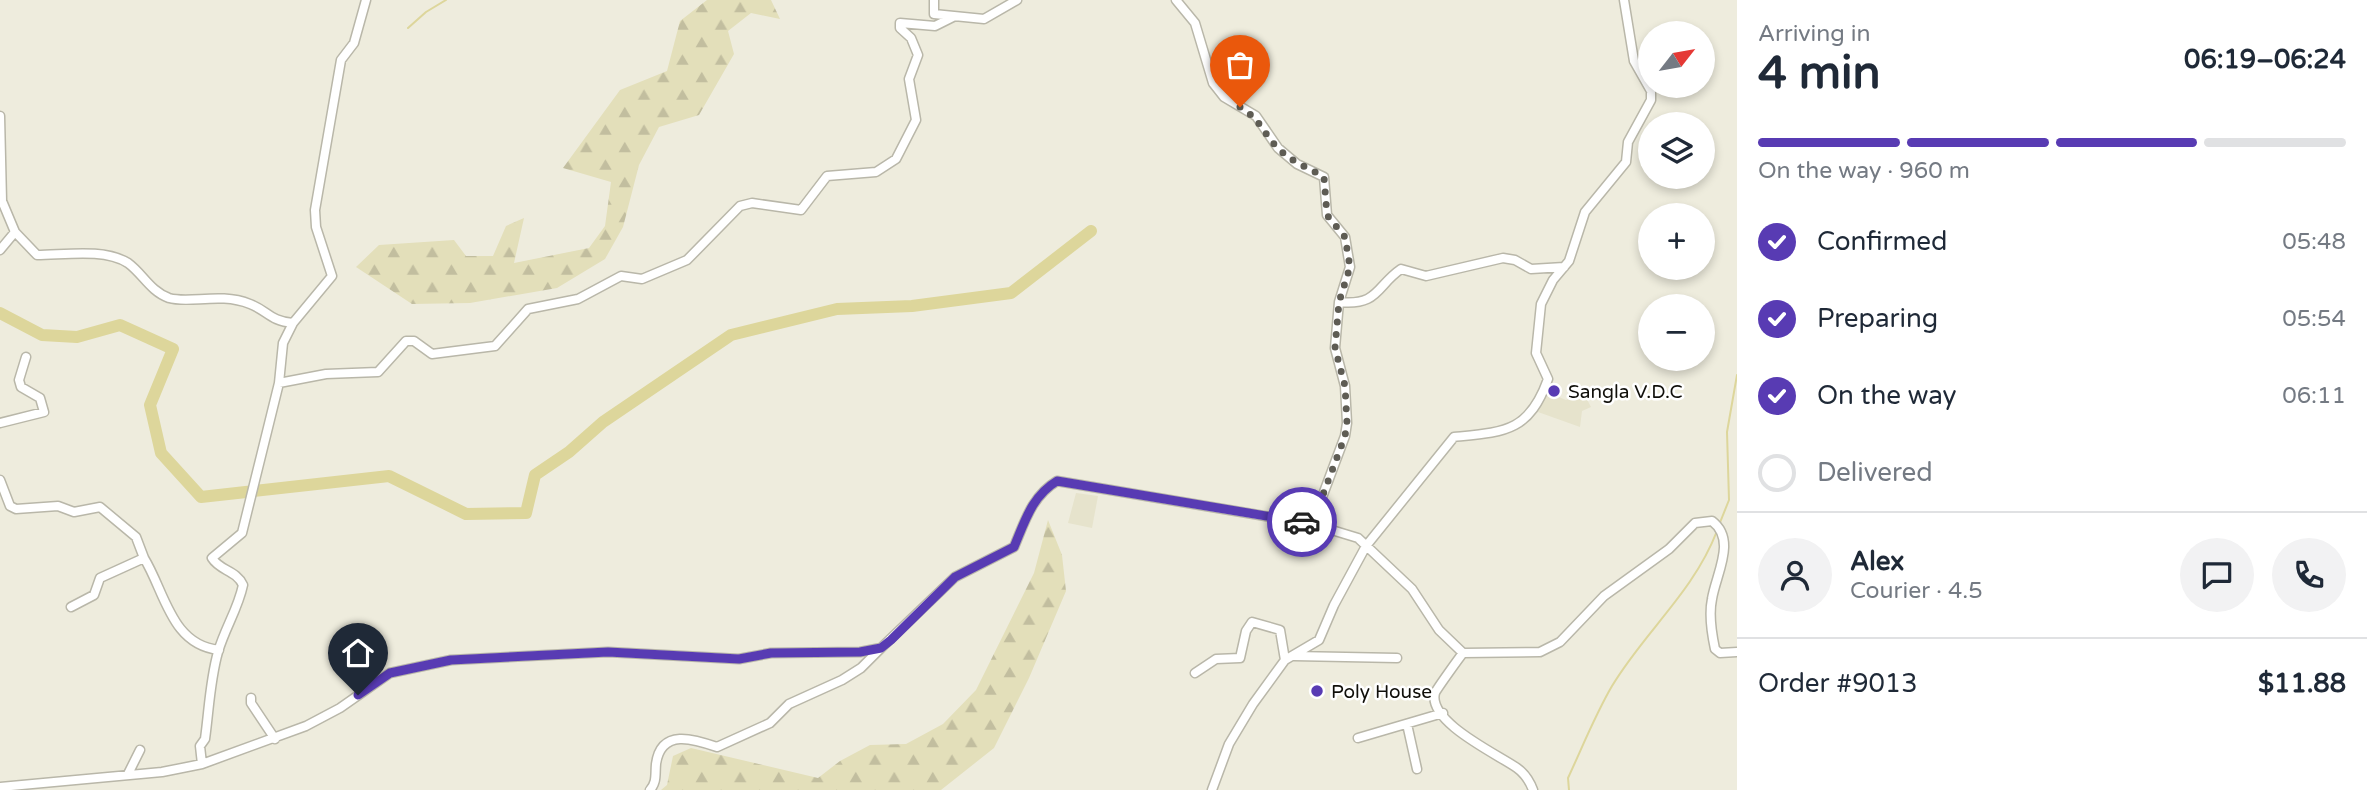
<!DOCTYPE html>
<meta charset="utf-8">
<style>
body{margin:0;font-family:"Varela Round",sans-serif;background:#f2f2f3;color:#1f2937;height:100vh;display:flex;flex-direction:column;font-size:26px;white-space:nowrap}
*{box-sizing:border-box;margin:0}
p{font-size:23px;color:#747a83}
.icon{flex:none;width:38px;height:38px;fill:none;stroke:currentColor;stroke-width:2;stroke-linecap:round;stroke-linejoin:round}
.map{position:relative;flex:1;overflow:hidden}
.drawer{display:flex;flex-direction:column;background:#fff;width:630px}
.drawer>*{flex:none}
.needle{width:46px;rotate:59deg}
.buttons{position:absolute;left:1638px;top:21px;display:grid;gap:14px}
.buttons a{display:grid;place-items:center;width:77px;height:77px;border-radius:50%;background:#fff;box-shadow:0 4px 10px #0003;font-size:35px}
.pin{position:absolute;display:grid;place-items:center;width:60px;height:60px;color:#fff;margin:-72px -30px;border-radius:50% 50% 50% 0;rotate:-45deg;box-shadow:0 0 7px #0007}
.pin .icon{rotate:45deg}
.courier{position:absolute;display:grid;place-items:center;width:70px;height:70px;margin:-35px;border:5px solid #583bb3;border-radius:50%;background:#fff;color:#222;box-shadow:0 2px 9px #0007}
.head em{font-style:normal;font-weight:700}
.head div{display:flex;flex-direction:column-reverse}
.head{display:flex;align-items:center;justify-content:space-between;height:119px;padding:0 21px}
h1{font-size:46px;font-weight:700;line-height:52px}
.bar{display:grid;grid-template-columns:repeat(4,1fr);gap:10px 7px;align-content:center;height:84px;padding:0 21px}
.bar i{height:9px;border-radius:5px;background:#e0e1e3}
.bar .on{background:#583bb3}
.bar p{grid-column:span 4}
.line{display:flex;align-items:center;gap:18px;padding:0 21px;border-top:2px solid #e0e1e3}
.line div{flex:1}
.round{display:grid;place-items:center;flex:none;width:74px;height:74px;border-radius:37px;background:#f2f2f3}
ol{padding:0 21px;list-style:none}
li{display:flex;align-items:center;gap:21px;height:77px}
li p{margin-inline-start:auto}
li .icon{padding:7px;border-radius:50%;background:#583bb3;color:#fff;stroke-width:4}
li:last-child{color:#747a83}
li i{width:38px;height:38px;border:4px solid #e0e1e3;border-radius:50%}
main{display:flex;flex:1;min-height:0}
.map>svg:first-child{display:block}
.built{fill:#e6e3cc}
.forest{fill:url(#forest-firs)}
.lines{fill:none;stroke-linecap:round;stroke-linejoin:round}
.stream{stroke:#ddd69b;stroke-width:2}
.river{stroke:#ddd69b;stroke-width:12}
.minor-casing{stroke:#b9b7a9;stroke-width:11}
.minor{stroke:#fff;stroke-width:8}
.done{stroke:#5e5c54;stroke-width:7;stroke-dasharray:0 12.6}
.route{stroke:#583bb3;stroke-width:9}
.poi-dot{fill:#583bb3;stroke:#fff;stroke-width:2.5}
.labels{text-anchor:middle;stroke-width:5;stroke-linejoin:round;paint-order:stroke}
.poi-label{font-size:19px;fill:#100f0a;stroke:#fff;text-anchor:start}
</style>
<main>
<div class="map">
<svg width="1737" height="790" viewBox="0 0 1737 790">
<defs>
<pattern id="forest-firs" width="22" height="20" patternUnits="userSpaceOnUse" patternTransform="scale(1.75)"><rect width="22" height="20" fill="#e3dfba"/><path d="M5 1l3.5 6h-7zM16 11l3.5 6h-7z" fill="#c2be9f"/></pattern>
</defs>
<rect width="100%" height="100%" fill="#eeecdd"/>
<path class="built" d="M1547,392L1566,400L1583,392L1591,407L1582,411L1580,427L1538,412Z
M1076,493L1098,496L1092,528L1068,523Z"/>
<path class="forest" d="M707,0H771L780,19L751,13L728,31L734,54L699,115L659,127L639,165L623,227L605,259L557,288L470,303L412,304L356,267L379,245L454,240L466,256H493L506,226L524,218L514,263L589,248L605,226L611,182L563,168L620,90L667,71L680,21Z
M1048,520L1062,555L1066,591L1029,678L994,748L941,790H661L667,785L673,756L691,748L818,778L840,761L870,745L906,744L943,724L976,690L1034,573Z"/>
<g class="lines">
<path class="stream" d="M408,28L426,12L446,0
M1719,525L1729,500L1727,432L1737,375
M1569,790L1568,778C1582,748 1595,715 1612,686C1645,631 1693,593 1717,531"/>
<path class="river" d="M0,313L42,335L77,337L120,325L173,349L150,405L161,453L201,497L389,476L466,514L526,513L535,475L569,452L603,422L731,335L837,309L912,306L1011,293L1091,231"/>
<g class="minor-casing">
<path id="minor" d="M934,0V14L984,19L1017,0
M1176,0L1195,23L1213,83L1224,97L1256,116L1278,148L1297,164L1324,177L1327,215L1345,237L1350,267L1339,302L1335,348L1345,386L1347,423L1345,436L1312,524
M0,116L2,201L15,232
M0,250L15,232L37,255C64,255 104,248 128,263C143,274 150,291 169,298C190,304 220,292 250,304C268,311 270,321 293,323
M1339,302C1379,306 1376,286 1401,269L1426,276L1503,258L1515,260L1531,269L1564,267
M279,383L283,343L293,323L332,276L316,227L315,210L341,60L354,43L366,0
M0,423L44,412L40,398L21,387L19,380L26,357
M0,480L10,506L16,509L58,506L74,512L100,507L136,537L144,558
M71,607L94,595L100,578L144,558C165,592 171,645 219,650
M1463,653C1459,658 1436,690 1435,693C1427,722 1499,755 1517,768C1524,773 1530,782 1533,790
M1294,656L1397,658
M1195,673L1216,659L1240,658L1246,631L1252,622L1280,630L1285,660
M251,698V703L275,739
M1407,724L1417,769
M1358,738L1443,713
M202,764L200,746L205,739C209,710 210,680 218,652C225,628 238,609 243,585C236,570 220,571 212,558L242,533L279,383L326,374L378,372L406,341H414L432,354L495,346L528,309L578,299L621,276L642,279L687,260L740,206L752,203L801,210L827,176L876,172L896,159L916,120L909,79L918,55L911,38L900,28V23L935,26L953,17
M128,774L140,750
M0,787L162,772L202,764L306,726L340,708L390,673L451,660L608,652L739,659L771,653L860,652L881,648L955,577L1014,547C1025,521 1032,496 1057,481L1312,524L1358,538L1412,589L1439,630L1463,653L1540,652L1560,642L1604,596L1669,549L1695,523L1712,521C1737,540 1716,574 1712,599C1709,613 1712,635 1715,649L1720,653L1737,652
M650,790C657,782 655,775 656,764C661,728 694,739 717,747L770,723L789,704L842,680L861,668L881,648
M1212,790L1229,744L1253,704L1285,660L1319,640L1334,605L1366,546L1454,437C1505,432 1529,432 1548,379L1536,353L1541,304L1553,280L1569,261L1585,212L1626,162L1628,142L1651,100V91L1634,61L1624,0"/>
</g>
<use href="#minor" class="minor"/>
</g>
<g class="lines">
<path class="done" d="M1240,107C1262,120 1264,136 1281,151C1294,163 1309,168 1324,177L1327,215L1345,237L1350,267L1339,302L1335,348L1345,386L1347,423L1345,436L1312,524L1302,522"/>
<path class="route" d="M358,695L390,673L451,660L608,652L739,659L771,653L860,652L881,648L891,640L955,577L1014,547C1025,521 1032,496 1057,481L1302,522"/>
</g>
<g class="poi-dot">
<circle cx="1554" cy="391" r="7"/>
<circle cx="1317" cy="691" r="7"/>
</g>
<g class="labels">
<g class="poi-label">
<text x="1568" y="398">Sangla V.D.C</text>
<text x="1331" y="698">Poly House</text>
</g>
</g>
</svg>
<div class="buttons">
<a><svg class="needle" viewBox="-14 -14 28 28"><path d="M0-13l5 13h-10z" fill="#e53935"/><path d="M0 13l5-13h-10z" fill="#747a83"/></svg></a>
<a><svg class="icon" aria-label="layers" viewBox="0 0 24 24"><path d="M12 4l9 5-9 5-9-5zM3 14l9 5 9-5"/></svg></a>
<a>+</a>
<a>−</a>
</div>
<div class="pin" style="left:1240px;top:107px;background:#ea580c"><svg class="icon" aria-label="bag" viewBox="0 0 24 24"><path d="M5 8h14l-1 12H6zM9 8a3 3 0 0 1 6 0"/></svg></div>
<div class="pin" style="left:358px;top:695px;background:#1f2937"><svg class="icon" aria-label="home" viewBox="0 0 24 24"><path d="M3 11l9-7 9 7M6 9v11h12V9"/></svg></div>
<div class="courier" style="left:1302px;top:522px"><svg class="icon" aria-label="car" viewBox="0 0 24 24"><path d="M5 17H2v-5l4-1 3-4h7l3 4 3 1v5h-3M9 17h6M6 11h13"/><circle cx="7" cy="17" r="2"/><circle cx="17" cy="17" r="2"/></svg></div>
</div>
<section class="drawer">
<div class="head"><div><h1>4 min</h1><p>Arriving in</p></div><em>06:19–06:24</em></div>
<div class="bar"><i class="on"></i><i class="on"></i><i class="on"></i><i></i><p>On the way · 960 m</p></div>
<ol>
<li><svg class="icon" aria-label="check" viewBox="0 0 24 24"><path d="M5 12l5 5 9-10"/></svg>Confirmed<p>05:48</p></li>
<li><svg class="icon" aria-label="check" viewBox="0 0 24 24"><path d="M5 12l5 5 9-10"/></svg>Preparing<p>05:54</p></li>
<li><svg class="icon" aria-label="check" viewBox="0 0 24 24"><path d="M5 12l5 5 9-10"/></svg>On the way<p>06:11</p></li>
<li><i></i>Delivered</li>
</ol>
<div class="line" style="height:126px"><a class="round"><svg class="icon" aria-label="person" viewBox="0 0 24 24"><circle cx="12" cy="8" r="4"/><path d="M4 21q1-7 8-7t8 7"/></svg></a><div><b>Alex</b><p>Courier · 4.5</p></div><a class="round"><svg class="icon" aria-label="chat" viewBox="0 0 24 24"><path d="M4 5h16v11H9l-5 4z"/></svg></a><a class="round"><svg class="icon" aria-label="phone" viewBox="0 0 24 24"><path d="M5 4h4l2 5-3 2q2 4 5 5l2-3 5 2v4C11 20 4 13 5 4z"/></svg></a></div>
<div class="line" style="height:91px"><div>Order #9013</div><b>$11.88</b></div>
</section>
</main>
